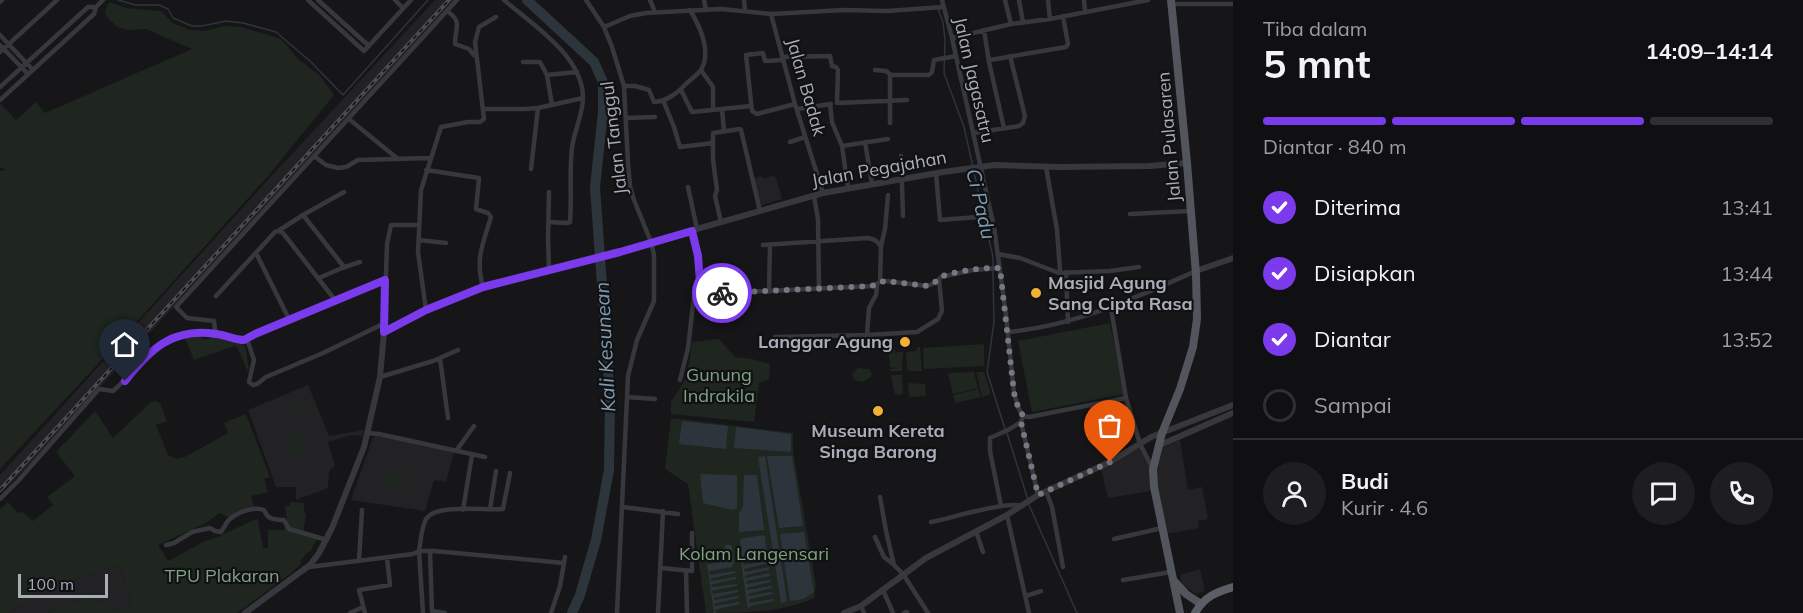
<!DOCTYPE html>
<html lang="id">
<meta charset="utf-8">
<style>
body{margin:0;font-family:Mulish,sans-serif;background:#1e1e20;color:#f1f3f6;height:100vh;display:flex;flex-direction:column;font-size:22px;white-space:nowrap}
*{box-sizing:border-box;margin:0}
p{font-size:20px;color:#9c9d9f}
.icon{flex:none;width:33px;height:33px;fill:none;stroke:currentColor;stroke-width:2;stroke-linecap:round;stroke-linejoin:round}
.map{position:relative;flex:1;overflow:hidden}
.drawer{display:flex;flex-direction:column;background:#101012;width:570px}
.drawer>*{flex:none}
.scale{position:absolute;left:18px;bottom:15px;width:90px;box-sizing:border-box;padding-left:6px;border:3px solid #a8adb8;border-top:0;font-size:16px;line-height:21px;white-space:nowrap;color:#a8adb8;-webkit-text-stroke:4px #111113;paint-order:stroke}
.pin{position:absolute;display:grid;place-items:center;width:51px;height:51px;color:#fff;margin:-62px -26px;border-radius:50% 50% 50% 0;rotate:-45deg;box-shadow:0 0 6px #0007}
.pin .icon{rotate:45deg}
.courier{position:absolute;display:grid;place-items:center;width:60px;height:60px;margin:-30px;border:4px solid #7c3aed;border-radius:50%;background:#fff;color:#222;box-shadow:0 2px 8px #0007}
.head em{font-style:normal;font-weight:700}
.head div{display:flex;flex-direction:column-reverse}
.head{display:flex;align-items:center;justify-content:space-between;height:102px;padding:0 30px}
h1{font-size:39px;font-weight:700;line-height:45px}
.bar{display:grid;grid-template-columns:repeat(4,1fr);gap:9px 6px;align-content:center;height:72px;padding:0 30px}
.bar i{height:8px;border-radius:4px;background:#303032}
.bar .on{background:#7c3aed}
.bar p{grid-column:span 4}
.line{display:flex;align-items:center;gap:15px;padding:0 30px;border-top:2px solid #303032}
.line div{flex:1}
.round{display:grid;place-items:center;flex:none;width:63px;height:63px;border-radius:32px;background:#1e1e20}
ol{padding:0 30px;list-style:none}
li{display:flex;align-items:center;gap:18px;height:66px}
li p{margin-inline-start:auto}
li .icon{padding:6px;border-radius:50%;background:#7c3aed;color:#fff;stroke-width:4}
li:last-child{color:#9c9d9f}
li i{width:33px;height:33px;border:3px solid #303032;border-radius:50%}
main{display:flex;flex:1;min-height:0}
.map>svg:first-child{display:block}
.built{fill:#222225}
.green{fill:#1e261f}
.water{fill:#2c353c}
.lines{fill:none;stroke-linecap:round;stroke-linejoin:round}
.stream{stroke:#2c353c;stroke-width:1.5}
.river{stroke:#2c353c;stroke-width:10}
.minor{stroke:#37383d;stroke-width:4.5}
.tertiary{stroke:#37383d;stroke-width:6}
.primary{stroke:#53555c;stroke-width:8}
.trunk{stroke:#5b5e65;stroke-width:8}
.rail-casing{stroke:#4a4c52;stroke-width:4}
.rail{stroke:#111113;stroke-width:1.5;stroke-dasharray:4.5;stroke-linecap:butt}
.done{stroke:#757880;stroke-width:6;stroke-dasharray:0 10.8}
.route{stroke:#7c3aed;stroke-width:8}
.poi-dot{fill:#f2b134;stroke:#111113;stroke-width:2}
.labels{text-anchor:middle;stroke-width:4.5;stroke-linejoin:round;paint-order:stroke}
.street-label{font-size:18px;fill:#a8adb8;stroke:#111113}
.poi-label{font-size:18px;font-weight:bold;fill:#a8adb8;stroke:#111113;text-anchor:start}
.park-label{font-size:18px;fill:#7fa381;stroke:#111113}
.water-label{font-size:20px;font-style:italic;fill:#7f9bb3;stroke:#111113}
</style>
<main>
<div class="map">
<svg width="1233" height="613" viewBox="0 0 1233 613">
<rect width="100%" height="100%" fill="#161618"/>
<path class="built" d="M435,0H455L24,470L0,494V475L265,183Z
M775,175L782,199L760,206L753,179L761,176L763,179Z
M308,385L329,436L364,430L362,436L352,435L328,442L335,466L329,471L328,488L296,500V487H276L248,410Z
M377,435L454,452L446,482L434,480L425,511L351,500L373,437Z
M1180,440L1188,490L1202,487L1208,519L1198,521L1199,528L1166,534L1158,496L1156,470L1162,448Z
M1140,447L1150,467L1151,491L1108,498L1101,469Z
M120,564L132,603L127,607L110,611L98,603L94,593L48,613H9L38,592Z
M1200,569L1205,591L1196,594L1182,585L1180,575Z"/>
<path class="green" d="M109,2L126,8L161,11L173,23L190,30L204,31L224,26L241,27L278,38L283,41L298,59L320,76L334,95L268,176L124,336L0,469V171L6,170L0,167V105L1,104L16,120L36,102L45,113L192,49L146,29L128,30L117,27L106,16L105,11Z
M1110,323L1124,394L1032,412L1018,341Z
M184,336H199L205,340L214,336L223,337L242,343L245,345L249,369L248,372L237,347L234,346L194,360Z
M719,339L735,357L752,359L770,364L769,379L759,383L754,422L671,414V402L687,377L692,342Z
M984,344V366L924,369L923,348Z
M918,347H920L922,371H909L907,367L906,352L916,351Z
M888,348H894L896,355L897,352H903L902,371H890V369L897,368L890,367Z
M858,368L869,369L872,373L871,377L862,382L855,380L852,374Z
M974,372L978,388L953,394L948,373Z
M976,372H984L991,394L982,397Z
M891,375H902L903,394L895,395Z
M908,383L925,384L926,396L909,397Z
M978,389L981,397L955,403L953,395Z
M306,398L310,407L292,413L289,405Z
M156,401L160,403L167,421L156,425L168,455L177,459L185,457L228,433L224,423L246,414L270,477L264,479L268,492L251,496L254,507L230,518L220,513L206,523L158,545L168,561L203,542L220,536L249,522L258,519L263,548H268V530H284L287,520L285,506H290V502L304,503V513H306L303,535L318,538L310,552L309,551L300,561L302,563L291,573L237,613H48L94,593L98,603L102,602L103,605L107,604L110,611L127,607L132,603L120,564L38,592L9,613H0V509L8,502L18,513L21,511L33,521L53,505L47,497L75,476L56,452L95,411L113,438L151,402Z
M671,418L793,433V451L816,585L814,598C780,613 744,613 706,613L688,484L665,469Z
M298,430L307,454L294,459L285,435Z
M385,469L408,475L405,489L381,482Z"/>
<path class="water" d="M682,421L728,426L726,449L679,444Z
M736,427L791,434V452L734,448Z
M765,456L787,601L781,603L758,457Z
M767,456H792L803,526L779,528Z
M700,474L737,475V508L732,510L703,503Z
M744,475H757L764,530L739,532V513L743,506Z
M804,532L814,592L803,599L790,601L780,534Z
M763,535L765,536L767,555L744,561L743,565L768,561L769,563L744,569L745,572L769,567V570L746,575L745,578L770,573V576L747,581L746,584L770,580L771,582L747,588V590L772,586V588L748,594V596L771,592L773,594L749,599V603L773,599L774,601L750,606L748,609L741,562L740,539Z
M725,545H731L732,547L734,564L732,567L709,571L710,575L735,571L736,573L713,578L710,579L711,581L736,577V579L714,584L711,585L712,587L737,584V586L715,590L712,591L713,594L738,590V592L714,598V600L738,596L739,598L717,603L714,604L715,606L739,602L740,604L718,609L715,610L716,613H714L707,564L723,562L725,560Z"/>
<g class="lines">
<path class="stream" d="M118,0L136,5H159L168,9L173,18L192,26H202L226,21L243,23L276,32L311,62L343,95L428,0
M938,9L943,22L945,40L944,73L964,127L973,167
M974,172L983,214
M984,218L993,257V267
M993,271L994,322L987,372L1005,429
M1007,433L1028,500
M1029,505L1077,613"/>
<path class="river" d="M527,0L594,62L603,82V112L595,187L610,398L609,470L596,540L580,595L572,613"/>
<path class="minor" d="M308,0L364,51L411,0
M318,0L369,46
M395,0L403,8
M504,0C533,25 583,56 583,98C583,114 574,131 572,148C569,172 572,197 570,222L567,223L549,222
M586,0L604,27L612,47L624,86L628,163L630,186L634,200L651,242L654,255V301L637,340L628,376L617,613
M650,0L655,12
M704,0L706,10
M744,0L745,11
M942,0L952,38L994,227L1006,315L1014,393L1018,407L1023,416L1029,417L1126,398
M1005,0L1011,24
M1019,0L1023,22
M1048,0L1050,19
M1084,0L1085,12
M0,2L2,0
M1171,4H1233
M447,11C463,22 455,27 455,44L469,49L474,55
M771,14L844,10L887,11L943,7
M604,27L630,16L646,13L721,9L771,14L795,104L823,193
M984,30L989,62L1004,128
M0,35L33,70
M952,38L1011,24L1050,19L1148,0
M0,45L28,74
M0,52L57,0
M782,57L830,56L832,66L836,67L838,70L837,103L907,100
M783,60L765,61L763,53L746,55L752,111L757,114L795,104
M990,60L1066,47L1068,44L1063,16
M523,62H540L547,75
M701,70L713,87V109
M875,70L886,71L891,75H929L932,72L934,60L956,56
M890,75V123
M624,86H635L649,90L654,102C668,101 677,93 686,84C691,79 699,74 702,68C711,50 699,25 690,10
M0,87L88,7H96
M681,90L692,112L751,106
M0,100L94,14L96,7L103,0
M663,100L674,127L680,147L713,143
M830,104L832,122L842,146L848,188
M552,105L547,75L577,72
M483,109H525L538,108
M722,109L724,131
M797,109L831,104
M626,118L655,117
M349,119L398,159
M973,133L1019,126L1023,123L1025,116L1010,56
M790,142L805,137
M865,142L872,184
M842,146L888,139
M314,156L326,165L338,168L346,167L358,160L430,158
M901,156L903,216
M1046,167L1057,230L1061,283
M531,169L538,108L583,98
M426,170L479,178L476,209L488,213L491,217C483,244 475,258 483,287
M936,173L940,220L991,216
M688,187L697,229
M549,192L548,238L549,269
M814,196L818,219L819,290
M1130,214L1191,211
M303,215L344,267
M721,222L715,196L717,190L713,160V133L740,129L741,130L760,211
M278,231L303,215L344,192
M692,231L698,256L701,294
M419,240L446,243
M763,245L868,238C874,239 879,242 881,247L880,282
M881,246L885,229L888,195
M256,253L289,319
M998,254L1020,258L1059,273L1110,271L1139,267
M1066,272L1068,322
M319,278L342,268L360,262
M769,292L770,245
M216,296L275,232L278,231L283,233L335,300L385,280
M335,300L255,334L244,340L218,334L215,330L214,321L187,318L176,307L457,0
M1111,308L1126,398L1140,444L1152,467
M426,310L418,252L421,190L441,127L468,122H480L484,119L475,42L479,27L496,17
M384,332L387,244L391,225H419
M1008,332C1075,326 1135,298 1196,271
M867,335L869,308L876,295L877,285
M775,337L867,335L917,332L938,319L942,311L939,279
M247,339L254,360L249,382L253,385L257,384L266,377L323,353L385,323
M440,358L448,418
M380,377L433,361L458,350
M680,380L688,348L694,296L701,294L872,286L880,282L886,281L927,286L935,283L941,277L973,270L1000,268
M627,397L655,399
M1021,422L1038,495
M367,433L379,434L485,457
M456,451L474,426
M1046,491L1052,507L1063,567
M880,497L886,531L894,565L903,574L928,613
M0,499L18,481L99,389L113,391C131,376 158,338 180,334C192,332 206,333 218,334
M1001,506L990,451V438L1008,430L1021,422L1023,416
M623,507L678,514
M490,509L496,471
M463,510L472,455
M1007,515L1029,613
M931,522C952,518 1004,501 1023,506
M976,531L983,552
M875,537L884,557L894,565
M1114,539L1162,528
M166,545L174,543L192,532L210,528L215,531L221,532C224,528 226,522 230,519C238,512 255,506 264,510C269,521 274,519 284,520L289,529L327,540
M430,551L432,611L445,613
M359,561L362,510
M309,567L413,554L419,551C421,540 421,529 426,519C436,503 486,511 503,509L510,473
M661,568L692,571V533
M686,571L687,613
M1123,580L1171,572
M883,590L893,613
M1026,596L1041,591
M861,606L864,613
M350,613L363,607
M365,613L359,590L390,585L387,558
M423,613L419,551H434L564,563
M551,613L560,586L565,557
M658,613L663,511
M904,613L907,612"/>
<path class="tertiary" d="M1196,271L1233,258
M1160,445L1233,413
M245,613L310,565L319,553L332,528L364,447L380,377L384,332L426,310L483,287L620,252L651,242L823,193L943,172L995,165L1059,167L1149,166L1187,163
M844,613L861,606L926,558L1007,515L1038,495L1110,462L1151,437L1233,405"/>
<path class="primary" d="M1171,0L1187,163L1196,274L1197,319L1193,347L1180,389L1162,433L1153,469L1154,487L1180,613
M1174,581L1186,594L1201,604"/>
<path class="trunk" d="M1195,613C1204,597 1216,592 1233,587"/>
<g class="rail-casing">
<path id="rail" d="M0,490L449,0"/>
</g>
<use href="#rail" class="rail"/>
</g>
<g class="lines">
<path class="done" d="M722,293L872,286L880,282L886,281L927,286C935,284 937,279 943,276C961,270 982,268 1000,268L1014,393L1018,407L1023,416L1021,422L1038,495L1110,462"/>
<path class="route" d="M125,381C150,349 173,327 216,334C226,335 235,340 244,340L255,334L385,280L384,332L426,310L483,287L620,252L692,231L698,256L701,294L722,293"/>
</g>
<g class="poi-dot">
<circle cx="1036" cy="293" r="6"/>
<circle cx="905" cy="342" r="6"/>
<circle cx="878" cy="411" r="6"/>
</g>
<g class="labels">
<g class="street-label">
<text transform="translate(974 80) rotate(77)" y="6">Jalan Jagasatru</text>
<text transform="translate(806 87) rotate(74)" y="6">Jalan Badak</text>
<text transform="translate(1169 137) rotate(-95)" y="6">Jalan Pulasaren</text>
<text transform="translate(614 138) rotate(-97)" y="6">Jalan Tanggul</text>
<text transform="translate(879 169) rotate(-10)" y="6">Jalan Pegajahan</text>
</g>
<g class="poi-label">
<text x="1048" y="289">Masjid Agung<tspan x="1048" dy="21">Sang Cipta Rasa</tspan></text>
<text x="893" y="348" text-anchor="end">Langgar Agung</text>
<text x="878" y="437" text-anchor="middle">Museum Kereta<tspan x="878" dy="21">Singa Barong</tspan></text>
</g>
<g class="park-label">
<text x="719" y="381">Gunung<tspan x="719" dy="21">Indrakila</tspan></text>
<text x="754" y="560">Kolam Langensari</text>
<text x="222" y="582">TPU Plakaran</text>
</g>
<g class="water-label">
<text transform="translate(981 204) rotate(77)" y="7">Ci Padu</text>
<text transform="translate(605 347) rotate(-93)" y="7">Kali Kesunean</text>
</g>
</g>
</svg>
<div class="scale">100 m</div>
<div class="pin" style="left:1110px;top:462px;background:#ea580c"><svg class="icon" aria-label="bag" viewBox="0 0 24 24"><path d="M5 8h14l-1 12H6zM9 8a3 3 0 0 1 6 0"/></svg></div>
<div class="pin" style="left:125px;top:381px;background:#1f2937"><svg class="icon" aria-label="home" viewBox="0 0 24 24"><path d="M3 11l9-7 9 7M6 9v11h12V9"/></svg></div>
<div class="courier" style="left:722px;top:293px"><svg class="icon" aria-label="bike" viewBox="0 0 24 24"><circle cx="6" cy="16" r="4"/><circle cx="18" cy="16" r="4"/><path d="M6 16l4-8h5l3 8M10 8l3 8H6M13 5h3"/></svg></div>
</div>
<section class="drawer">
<div class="head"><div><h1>5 mnt</h1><p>Tiba dalam</p></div><em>14:09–14:14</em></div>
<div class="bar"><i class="on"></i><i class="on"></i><i class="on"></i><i></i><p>Diantar · 840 m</p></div>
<ol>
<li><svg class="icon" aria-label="check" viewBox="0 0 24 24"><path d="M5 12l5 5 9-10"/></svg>Diterima<p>13:41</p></li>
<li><svg class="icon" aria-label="check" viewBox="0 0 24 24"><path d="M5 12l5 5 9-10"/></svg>Disiapkan<p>13:44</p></li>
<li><svg class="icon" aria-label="check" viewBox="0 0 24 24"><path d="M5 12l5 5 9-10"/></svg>Diantar<p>13:52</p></li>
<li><i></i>Sampai</li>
</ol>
<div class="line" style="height:108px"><a class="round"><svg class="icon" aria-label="person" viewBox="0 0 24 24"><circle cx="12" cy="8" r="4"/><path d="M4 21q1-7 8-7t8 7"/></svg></a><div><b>Budi</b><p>Kurir · 4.6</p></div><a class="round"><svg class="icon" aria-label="chat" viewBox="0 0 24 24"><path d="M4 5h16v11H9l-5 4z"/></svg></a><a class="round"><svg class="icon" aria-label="phone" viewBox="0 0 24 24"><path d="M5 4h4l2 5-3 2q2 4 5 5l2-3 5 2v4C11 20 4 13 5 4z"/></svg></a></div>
</section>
</main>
